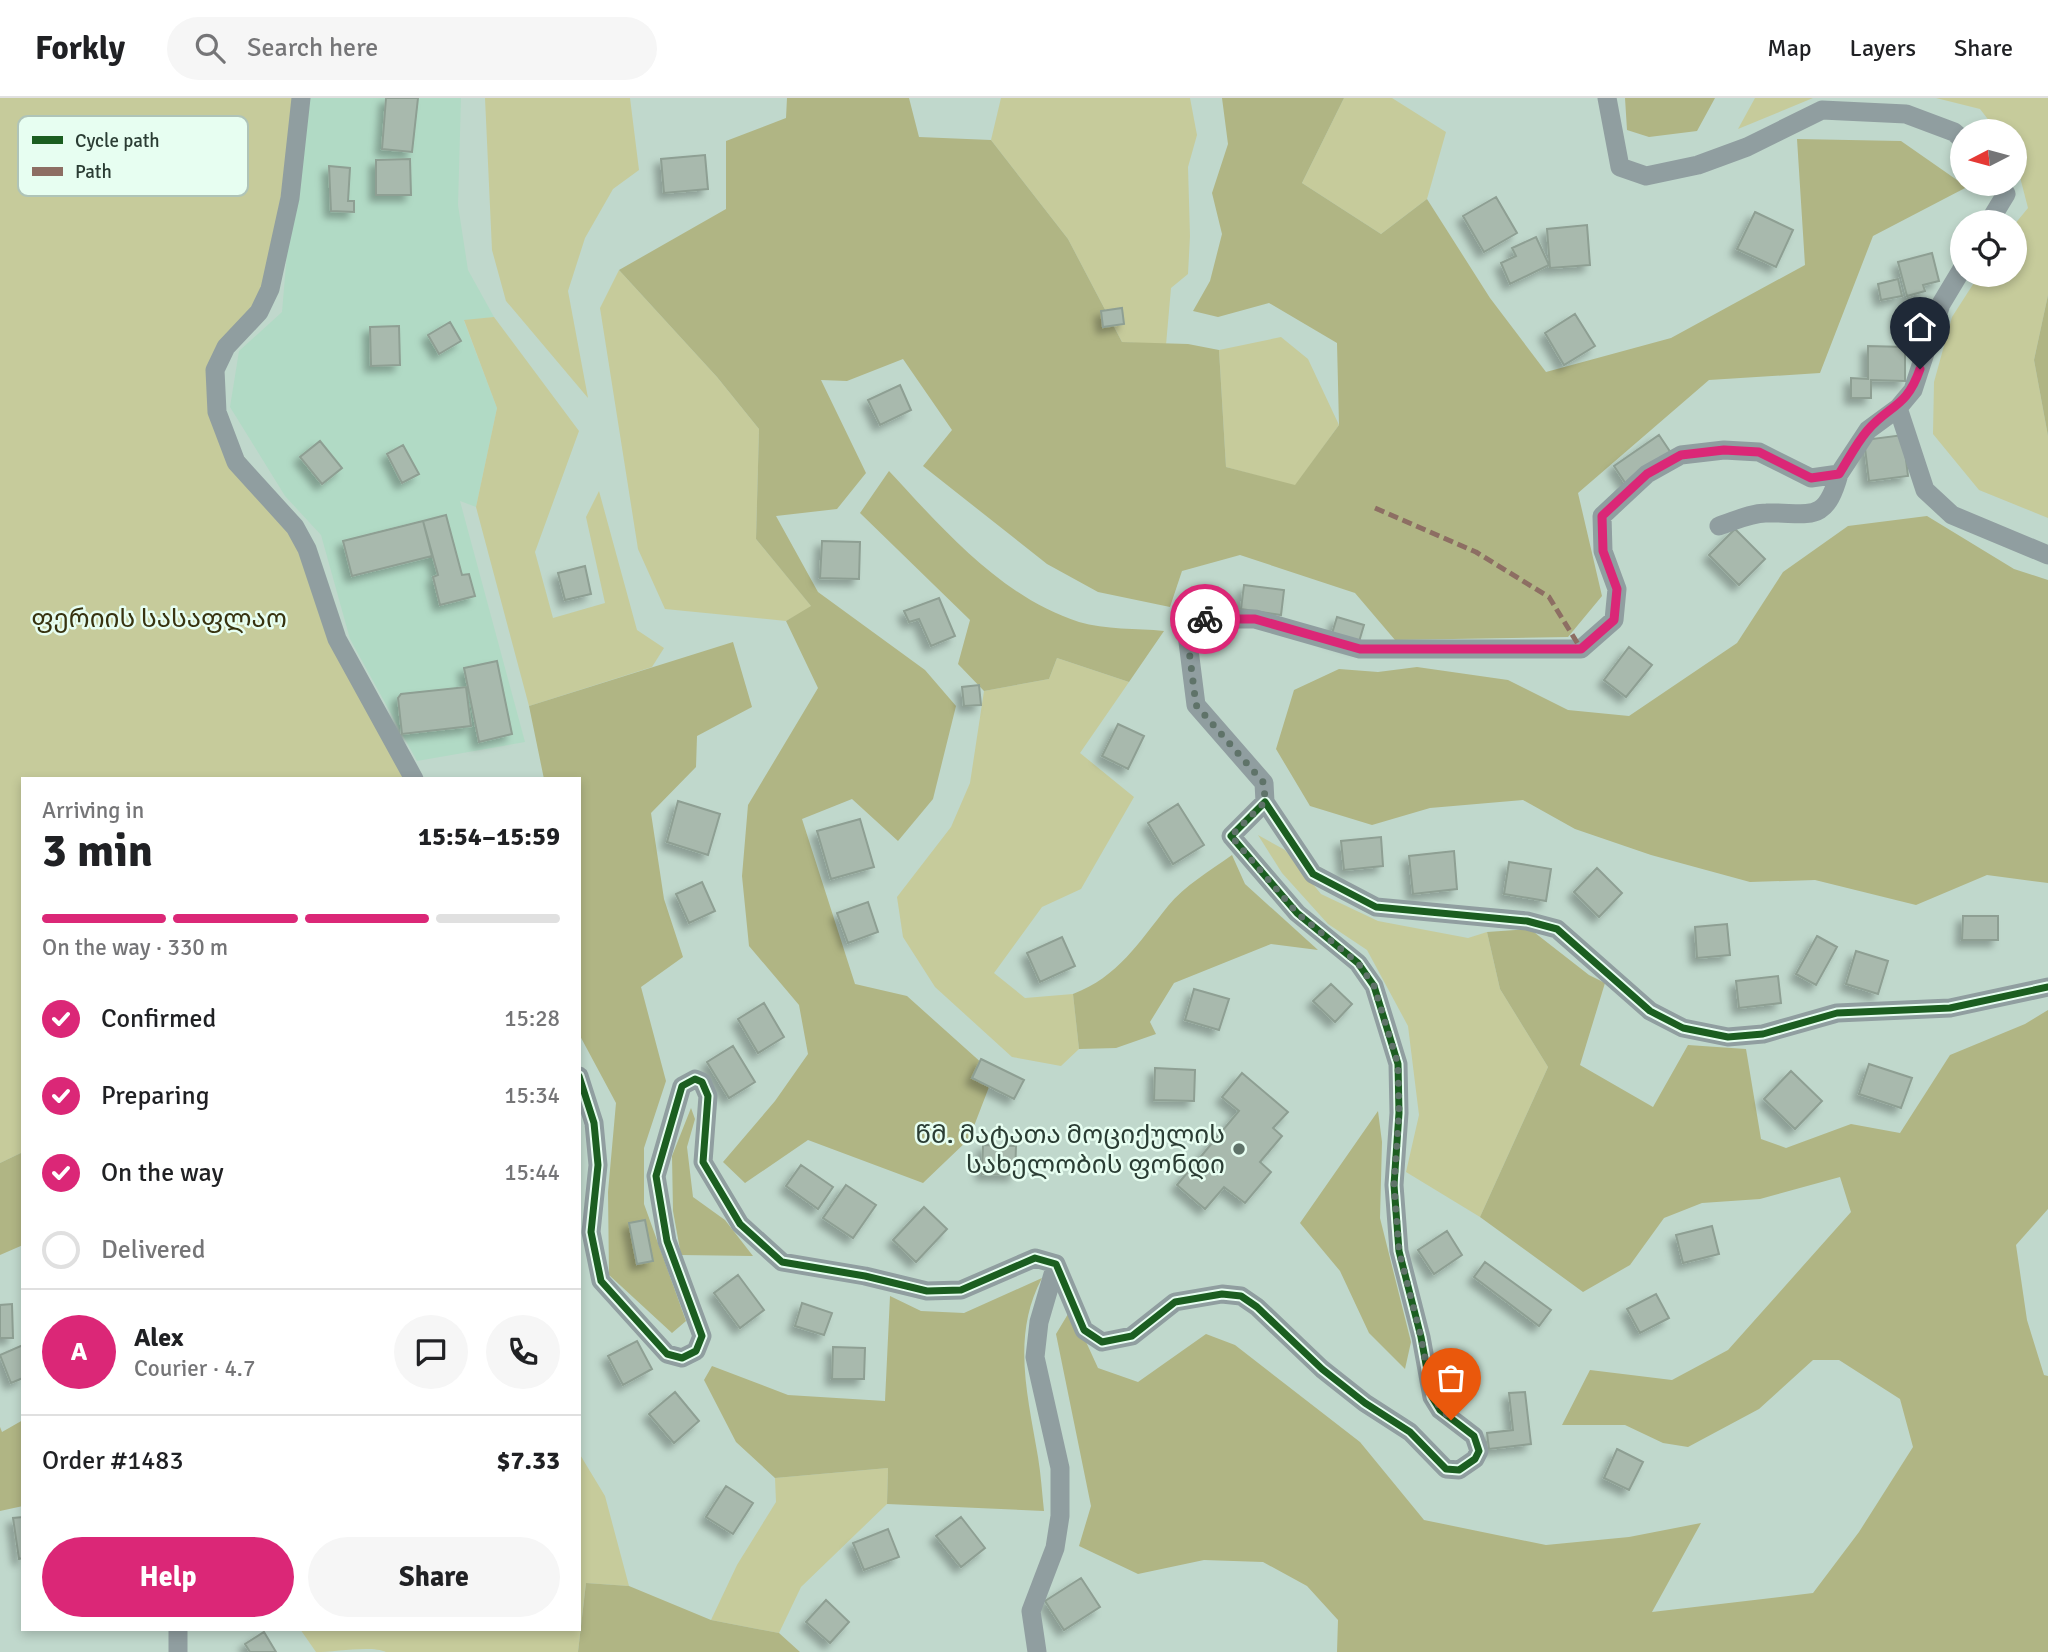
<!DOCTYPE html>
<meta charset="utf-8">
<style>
body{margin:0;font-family:Signika,"Noto Sans Georgian",sans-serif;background:#f6f6f6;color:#202124;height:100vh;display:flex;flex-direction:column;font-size:26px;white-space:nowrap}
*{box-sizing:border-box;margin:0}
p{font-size:23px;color:#757577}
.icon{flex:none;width:38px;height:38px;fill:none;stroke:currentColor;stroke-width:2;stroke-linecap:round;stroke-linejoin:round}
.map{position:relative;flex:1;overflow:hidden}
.sheet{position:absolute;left:21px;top:679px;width:560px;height:854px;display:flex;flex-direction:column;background:#fff;border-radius:0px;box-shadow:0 4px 10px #0003}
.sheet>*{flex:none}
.needle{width:46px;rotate:264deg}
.buttons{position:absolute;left:1950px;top:21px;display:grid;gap:14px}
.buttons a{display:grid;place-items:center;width:77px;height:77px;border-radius:50%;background:#fff;box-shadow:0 4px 10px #0003;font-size:35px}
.pin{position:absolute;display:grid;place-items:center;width:60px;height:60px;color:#fff;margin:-72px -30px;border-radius:50% 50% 50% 0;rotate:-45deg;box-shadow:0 0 7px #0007}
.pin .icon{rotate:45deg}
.courier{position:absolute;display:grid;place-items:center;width:70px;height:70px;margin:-35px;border:5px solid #db2777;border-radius:50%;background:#fff;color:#222;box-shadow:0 2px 9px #0007}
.summary em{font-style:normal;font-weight:800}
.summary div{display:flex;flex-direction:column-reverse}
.summary{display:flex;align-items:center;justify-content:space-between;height:119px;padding:0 21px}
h1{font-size:46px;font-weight:800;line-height:52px}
.bar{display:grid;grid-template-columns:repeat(4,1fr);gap:10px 7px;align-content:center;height:84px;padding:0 21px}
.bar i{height:9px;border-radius:5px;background:#e0e0e0}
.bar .selected{background:#db2777}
.bar p{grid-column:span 4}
.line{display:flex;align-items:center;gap:18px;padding:0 21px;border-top:2px solid #e0e0e0}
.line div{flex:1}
.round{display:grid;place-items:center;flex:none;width:74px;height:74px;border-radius:37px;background:#f6f6f6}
ol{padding:0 21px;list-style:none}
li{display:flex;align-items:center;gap:21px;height:77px}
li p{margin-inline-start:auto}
li .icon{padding:7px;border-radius:50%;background:#db2777;color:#fff;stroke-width:4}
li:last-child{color:#757577}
li i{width:38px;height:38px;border:4px solid #e0e0e0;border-radius:50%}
.button{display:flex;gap:14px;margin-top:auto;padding:14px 21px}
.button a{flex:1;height:80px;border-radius:42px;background:#db2777;color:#fff;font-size:28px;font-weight:800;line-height:80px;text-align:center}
.button a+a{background:#f6f6f6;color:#202124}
header{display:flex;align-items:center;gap:42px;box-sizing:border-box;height:98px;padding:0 35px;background:#fff;border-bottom:2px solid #e0e0e0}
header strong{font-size:33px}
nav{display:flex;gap:38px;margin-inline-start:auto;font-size:24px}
.search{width:490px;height:63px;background:#f6f6f6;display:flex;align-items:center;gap:18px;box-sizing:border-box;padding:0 24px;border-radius:38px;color:#757577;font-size:26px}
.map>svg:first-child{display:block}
.built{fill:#b1dac5}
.green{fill:#c6cb9b}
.forest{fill:#b0b584}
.building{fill:#a8b9ad;stroke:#8e9f93;stroke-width:2;filter:url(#shadow)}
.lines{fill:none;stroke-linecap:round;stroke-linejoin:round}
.street{stroke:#909ea0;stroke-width:19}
.quiet{stroke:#8d6e63;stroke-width:5;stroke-dasharray:10 5;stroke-linecap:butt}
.cycleway-casing{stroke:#e7fef1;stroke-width:11}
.cycleway{stroke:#1b5e20;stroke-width:7}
.done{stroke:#5f7369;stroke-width:7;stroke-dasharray:0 12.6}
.route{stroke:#db2777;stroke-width:9}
.poi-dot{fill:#5f7369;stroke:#e7fef1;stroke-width:2.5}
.labels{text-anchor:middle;stroke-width:5;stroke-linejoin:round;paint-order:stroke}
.park-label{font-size:26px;fill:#37320f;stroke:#e7fef1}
.poi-label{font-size:26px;fill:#2b3d34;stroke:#e7fef1;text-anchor:end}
.key{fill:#e7fef1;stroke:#afc4b8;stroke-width:2}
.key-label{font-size:19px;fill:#2b3d34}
</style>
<header>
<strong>Forkly</strong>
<div class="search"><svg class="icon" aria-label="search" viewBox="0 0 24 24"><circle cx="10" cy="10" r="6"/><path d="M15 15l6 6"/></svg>Search here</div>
<nav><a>Map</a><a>Layers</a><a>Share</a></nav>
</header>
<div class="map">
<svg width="2048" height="1554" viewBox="0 0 2048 1554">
<defs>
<filter id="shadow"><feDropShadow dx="-6" dy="6" stdDeviation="3.5" flood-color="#0004"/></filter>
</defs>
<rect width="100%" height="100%" fill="#c0d8cc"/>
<path class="built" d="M300,0H461L458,107L468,172L494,219L464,223L497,310L476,409L460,403L525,644L417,663L350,541L321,437L285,398L230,309L239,253L282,214Z"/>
<path class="green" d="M0,0H298L265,189L225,248L214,314L292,430L409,681H23V1054L0,1065Z
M485,0H630L639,72L613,91L585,140L568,193L588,300L506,203L492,152Z
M1001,0H1190L1197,37L1188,69L1190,138L1188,176L1171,190L1166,247L1122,244L1068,141L991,42Z
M1344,0H1392L1446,34L1427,101L1381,136L1302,85Z
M1755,0H1813L1738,31Z
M1936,0H2048V197L2034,262L2048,338V420L1979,392L1933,336L1934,284L1952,219L1979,177H2014V127L2028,110L2014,56V33H1997L1980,11Z
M619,172L717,279L759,331L756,441L812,509L786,523L665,511L638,451L600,210Z
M494,219L579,333L535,454L553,520L605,505L586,419L599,393L637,532L664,550L652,569L529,608L476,409L497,310L464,222Z
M1281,239L1308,261L1339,327L1295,388L1226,369L1219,252Z
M1057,560L1129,584L1080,655L1134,699L1081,791L1042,809L994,875L1025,900L1073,896L1079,951L1061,968L1012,959L935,889L903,839L897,799L951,729L970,685L984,593L1049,581Z
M1258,737L1285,752L1321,796L1378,823L1468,840L1487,834L1500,891L1548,969L1480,1119L1406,1074L1419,1017L1408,928L1367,852L1328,826L1282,775Z
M579,1355L605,1398L629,1488L586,1485L578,1554H386C372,1547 334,1554 316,1554L300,1531H579Z
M888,1370L887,1406L801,1489L779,1535L711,1522L737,1467L776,1404L775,1380Z"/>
<path class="forest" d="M787,0H909L919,39L991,42L1068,141L1122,244L1188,246L1219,252L1226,369L1295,387L1339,327L1337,245L1269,205L1218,219L1193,213L1210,183L1222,136L1212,95L1228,46L1222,0H1344L1302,85L1381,136L1427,101L1490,200L1546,274L1671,240L1805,167L1797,41L1901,43L1967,89L1873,138L1820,275L1709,282L1578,395L1602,498L1568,539L1395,542L1355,495L1240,457L1182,473L1170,509L1098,494L1047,466L923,368L952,332L903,261L847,283L821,282L866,375L837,411L776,418L818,494L925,572L956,608L933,701L898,743L852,701L802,721L855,886L907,898L994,976L969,1041L923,1085L808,1042L745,1085L723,1064L775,1003L808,956L799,907L749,848L742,778L748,707L818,590L786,523L811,508L756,441L759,331L717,279L619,172L726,111V43L786,20Z
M1625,0H1715L1697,33L1649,39L1627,32Z
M2048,197V338L2034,262Z
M889,373C943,431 1001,499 1079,524C1105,532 1137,530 1164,533L1129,584L1057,560L1049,581L984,593L958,566L970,522L860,415Z
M1927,418L2014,471L2048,482V785L1987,777L1916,807L1815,782L1750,784L1651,757L1575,731L1523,702L1430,710L1372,727L1310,708L1276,651L1294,592L1339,571L1378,574L1417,569L1508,582L1568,612L1629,618L1737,545L1783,474L1848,428Z
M733,544L752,609L697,638L696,669L651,715L664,801L683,859L641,889L666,983L644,1050V1106L686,1223L672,1235L609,1177L608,1094L616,1005L579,936V681H544L529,608Z
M1232,757L1245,786L1318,852L1271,846L1174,885L1150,924L1156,936L1116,950L1079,951L1073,896C1118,879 1139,844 1168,808C1184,788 1211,772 1232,757Z
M1530,831L1589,877L1605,885L1580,967L1653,1009L1688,947L1746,951L1761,1041L1786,1050L1851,1026L1900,1035L1950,957L2025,926L2048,912V1111L2016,1147L2027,1222L2044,1277L2048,1278V1554H1337L1338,1522L1307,1488L1263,1464L1204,1462L1138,1476L1079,1448L1091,1408L1056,1236L1071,1211L1098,1270L1138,1284L1206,1236L1235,1247L1360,1344L1424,1422L1546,1447L1629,1439L1701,1425L1652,1514L1813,1495L1859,1434L1913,1349L1900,1301L1839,1262H1813L1759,1311L1688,1349L1663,1345L1625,1327H1562L1590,1272L1672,1282L1728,1252L1851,1114L1840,1079L1760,1101L1702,1105L1664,1120L1630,1167L1583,1194L1480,1119L1548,969L1500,891L1487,834Z
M691,1010L695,1021L687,1049L693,1099L725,1122L753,1158L681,1157L673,1113L672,1058Z
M1378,1013L1382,1044L1380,1120L1411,1244L1405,1271L1369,1235L1340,1173L1300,1125Z
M23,1054V1147L0,1157V1065Z
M1042,1180C1011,1238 1028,1298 1038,1359C1041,1377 1042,1395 1044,1413L887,1406L888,1370L775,1380L736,1344L704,1282L712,1268L788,1297L885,1303L890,1198L921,1213L964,1215Z
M23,1322V1408L0,1413V1329L2,1334Z
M586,1485L629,1488L711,1522L779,1535L800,1554H578Z"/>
<path class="building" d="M386,0H418L412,54L382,51Z
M705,57L708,91L664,95L661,61Z
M410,61L411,97H376V62Z
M329,68L350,70L348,103H354V114L331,113Z
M1496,99L1517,135L1484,154L1463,118Z
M1755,114L1793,132L1776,169L1737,151Z
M1587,127L1590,167L1550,170L1547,131Z
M1536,139L1549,167L1510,186L1501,165L1516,158L1512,150Z
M1932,155L1939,183L1923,187L1925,193L1907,198L1898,164Z
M1898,181L1902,198L1881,202L1878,186Z
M1122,210L1124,226L1103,229L1101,213Z
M1575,216L1595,248L1564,267L1545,235Z
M450,224L461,243L439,256L428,237Z
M399,228L400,267L371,268L370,229Z
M1868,248L1905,249V283L1871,282V300H1851V280L1868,281Z
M900,287L911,312L880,327L868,302Z
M1659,337L1673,358L1628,389L1614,368Z
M1903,337L1908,378L1869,383L1864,342Z
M320,343L342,370L322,386L300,359Z
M403,347L419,376L402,385L387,356Z
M446,417L462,477L469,476L475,498L440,507L433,479L438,477L423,423Z
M423,423L432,458L352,478L343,443Z
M1735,431L1765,461L1739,487L1709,457Z
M822,443L860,444L859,481L820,480Z
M585,468L591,496L565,502L558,475Z
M1244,487L1284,492L1281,517L1241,511Z
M939,500L955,538L931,548L919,521L909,524L904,513Z
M1337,519L1364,527L1358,547L1331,539Z
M1629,549L1652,567L1626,599L1604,582Z
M497,563L512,636L479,644L464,570Z
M979,587L981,607L964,608L962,589Z
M466,589L471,628L402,636L398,600L401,596Z
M1118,626L1144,638L1128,671L1102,658Z
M678,703L720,716L708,757L667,744Z
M1178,706L1204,747L1173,766L1148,725Z
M860,721L874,769L831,781L817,733Z
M1381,739L1383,768L1344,772L1341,743Z
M1454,753L1457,791L1413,796L1409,758Z
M1509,764L1551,771L1546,803L1504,796Z
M1597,770L1622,795L1599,819L1574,794Z
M702,784L715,813L689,825L676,796Z
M868,804L878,834L848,845L837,815Z
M1963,818H1998V842H1962Z
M1727,826L1730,857L1697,860L1695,829Z
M1817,838L1837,849L1816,887L1796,876Z
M1062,839L1075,868L1040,884L1027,855Z
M1856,853L1888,863L1878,896L1846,886Z
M1778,878L1781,905L1739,910L1736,883Z
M1331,886L1352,906L1335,924L1313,903Z
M1194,891L1229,901L1219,932L1185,922Z
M764,905L784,939L758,955L738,921Z
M733,948L755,984L729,1000L707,964Z
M981,961L1024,982L1014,1001L972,980Z
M1869,966L1912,980L1901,1010L1859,996Z
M1155,970L1195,972L1194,1003L1154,1002Z
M1791,973L1822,1003L1795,1031L1764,1001Z
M1242,975L1288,1014L1273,1030L1282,1038L1260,1064L1271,1074L1245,1105L1224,1089L1205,1111L1177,1087L1239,1013L1222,999Z
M983,1047L1016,1048L1015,1077L982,1076Z
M801,1067L833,1089L818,1111L786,1088Z
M846,1087L876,1107L853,1140L823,1120Z
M924,1109L947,1131L916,1164L893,1142Z
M645,1122L653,1163L637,1166L629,1125Z
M1712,1128L1719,1156L1683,1165L1676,1137Z
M1447,1133L1462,1157L1434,1176L1418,1152Z
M1485,1164L1551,1212L1539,1228L1474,1179Z
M738,1177L764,1212L740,1230L714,1195Z
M1656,1196L1669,1220L1640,1235L1627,1211Z
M802,1205L832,1215L824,1237L795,1228Z
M12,1206L13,1240H0V1207Z
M637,1243L652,1271L623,1287L608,1258Z
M23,1247V1280L11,1285L0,1257Z
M833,1249L865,1250L864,1281H832Z
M675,1294L699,1323L674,1345L649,1316Z
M1525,1294L1531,1346L1489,1351L1487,1335L1513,1332L1509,1295Z
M1617,1351L1643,1364L1629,1392L1604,1380Z
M726,1388L753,1405L733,1436L706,1419Z
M23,1419V1460L19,1461L13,1420Z
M961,1419L985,1450L961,1469L936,1438Z
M888,1431L899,1459L864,1472L853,1445Z
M1081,1480L1100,1509L1064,1532L1045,1503Z
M826,1502L849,1524L830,1545L806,1524Z
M264,1534L276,1554H250L245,1546Z"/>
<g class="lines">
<path class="street" d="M301,0L290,100L270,191L259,214L226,249L215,272L217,314L236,364L295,429L307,451L337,541L414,681
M1607,0L1620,69L1646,78L1698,67L1747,49L1822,12L1906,16L1954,34L1962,41
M1989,124L2006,96L2000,86
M1898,310L1925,392L1952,417L2048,457
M1719,428C1735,423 1750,415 1766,415C1810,414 1825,427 1839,376
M1265,704L1264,685L1196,607L1186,528L1201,521H1255L1360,551H1581L1614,522L1617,491L1603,453L1602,418L1647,376L1681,357L1724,352L1759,354L1811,380L1839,376L1868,332L1898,310L1913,292L1941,206L1962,171
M579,978L594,1025L598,1067L591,1134L601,1183L667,1256L682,1260L696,1253L702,1238L667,1143L656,1078L682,988L695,981L702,984L708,998L703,1064L740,1126L782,1164L865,1178L927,1193L961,1192L1035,1160L1056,1166L1084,1232L1102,1244L1132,1238L1175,1204L1222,1196L1241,1198L1257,1209L1322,1271L1365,1305L1410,1334L1446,1371L1459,1372L1475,1361L1479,1353L1474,1338L1440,1312L1432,1299L1421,1239L1399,1153L1394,1087L1399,1015L1398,966L1374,888L1358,865L1297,815L1231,738L1265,704L1313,776L1376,809L1527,823L1557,831L1650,913L1683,930L1728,939L1763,936L1837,915L1950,910L2048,889
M178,1554V1531
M1037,1554L1031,1513L1055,1450L1060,1418V1370L1035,1259L1039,1224L1056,1166"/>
<path class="quiet" d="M1375,410L1476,454L1549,499L1581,551"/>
<g class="cycleway-casing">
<path id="cycleway" d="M579,978L594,1025L598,1067L591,1134L601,1183L667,1256L682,1260L696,1253L702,1238L667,1143L656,1078L682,988L695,981L702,984L708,998L703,1064L740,1126L782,1164L865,1178L927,1193L961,1192L1035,1160L1056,1166L1084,1232L1102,1244L1132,1238L1175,1204L1222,1196L1241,1198L1257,1209L1322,1271L1365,1305L1410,1334L1446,1371L1459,1372L1475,1361L1479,1353L1474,1338L1440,1312L1432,1299L1421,1239L1399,1153L1394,1087L1399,1015L1398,966L1374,888L1358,865L1297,815L1231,738L1265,704L1313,776L1376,809L1527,823L1557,831L1650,913L1683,930L1728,939L1763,936L1837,915L1950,910L2048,889"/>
</g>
<use href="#cycleway" class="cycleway"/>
</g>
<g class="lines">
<path class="done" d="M1205,521L1186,528L1196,607L1264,685L1265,704L1231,738L1297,815L1358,865L1374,888L1398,966L1399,1015L1394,1087L1399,1153L1421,1239L1432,1299L1451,1322"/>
<path class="route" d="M1205,521H1255L1360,551H1581L1614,522L1617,491L1603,453L1602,418L1647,376L1681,357L1724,352L1759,354L1811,380L1839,376C1848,362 1856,346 1867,333C1890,306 1906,311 1920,271"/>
</g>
<circle class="poi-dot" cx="1239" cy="1051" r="7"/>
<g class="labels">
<g class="park-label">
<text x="159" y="529">ფერიის სასაფლაო</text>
</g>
<g class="poi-label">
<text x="1225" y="1045">წმ. მატათა მოციქულის<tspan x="1225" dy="30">სახელობის ფონდი</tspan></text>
</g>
</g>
<rect x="18" y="18" width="230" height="80" rx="10" class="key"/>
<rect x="32" y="38" width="31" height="8" fill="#1b5e20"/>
<rect x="32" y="69" width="31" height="9" fill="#8d6e63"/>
<g class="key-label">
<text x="75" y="49">Cycle path</text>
<text x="75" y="80">Path</text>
</g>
</svg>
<div class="buttons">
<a><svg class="needle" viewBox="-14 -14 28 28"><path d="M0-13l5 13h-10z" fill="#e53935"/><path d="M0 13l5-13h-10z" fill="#757577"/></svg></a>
<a><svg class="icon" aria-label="locate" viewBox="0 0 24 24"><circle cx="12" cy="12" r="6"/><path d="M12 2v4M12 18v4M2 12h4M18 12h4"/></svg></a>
</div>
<div class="pin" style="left:1451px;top:1322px;background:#ea580c"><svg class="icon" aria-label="bag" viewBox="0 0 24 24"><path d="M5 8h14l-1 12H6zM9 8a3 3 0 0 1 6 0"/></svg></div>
<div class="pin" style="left:1920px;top:271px;background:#1f2937"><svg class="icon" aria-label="home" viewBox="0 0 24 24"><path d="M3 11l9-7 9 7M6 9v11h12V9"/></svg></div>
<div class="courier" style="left:1205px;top:521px"><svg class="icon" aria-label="bike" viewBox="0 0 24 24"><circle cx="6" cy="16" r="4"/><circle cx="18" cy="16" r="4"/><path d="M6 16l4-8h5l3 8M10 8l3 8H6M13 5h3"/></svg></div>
<section class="sheet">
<div class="summary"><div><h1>3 min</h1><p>Arriving in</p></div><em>15:54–15:59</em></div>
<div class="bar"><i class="selected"></i><i class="selected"></i><i class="selected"></i><i></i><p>On the way · 330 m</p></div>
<ol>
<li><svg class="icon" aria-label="check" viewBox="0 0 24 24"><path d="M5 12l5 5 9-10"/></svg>Confirmed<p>15:28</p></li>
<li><svg class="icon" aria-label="check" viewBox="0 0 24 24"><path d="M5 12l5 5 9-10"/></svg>Preparing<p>15:34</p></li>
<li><svg class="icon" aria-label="check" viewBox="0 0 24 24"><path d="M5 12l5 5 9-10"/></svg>On the way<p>15:44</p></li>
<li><i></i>Delivered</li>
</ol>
<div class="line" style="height:126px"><b class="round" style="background:#db2777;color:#fff">A</b><div><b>Alex</b><p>Courier · 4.7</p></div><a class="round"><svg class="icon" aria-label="chat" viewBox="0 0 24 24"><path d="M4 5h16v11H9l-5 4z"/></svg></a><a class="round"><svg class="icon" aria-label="phone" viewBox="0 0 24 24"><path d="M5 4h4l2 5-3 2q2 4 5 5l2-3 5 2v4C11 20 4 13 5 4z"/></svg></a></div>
<div class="line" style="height:91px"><div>Order #1483</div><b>$7.33</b></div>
<div class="button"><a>Help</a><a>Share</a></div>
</section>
</div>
